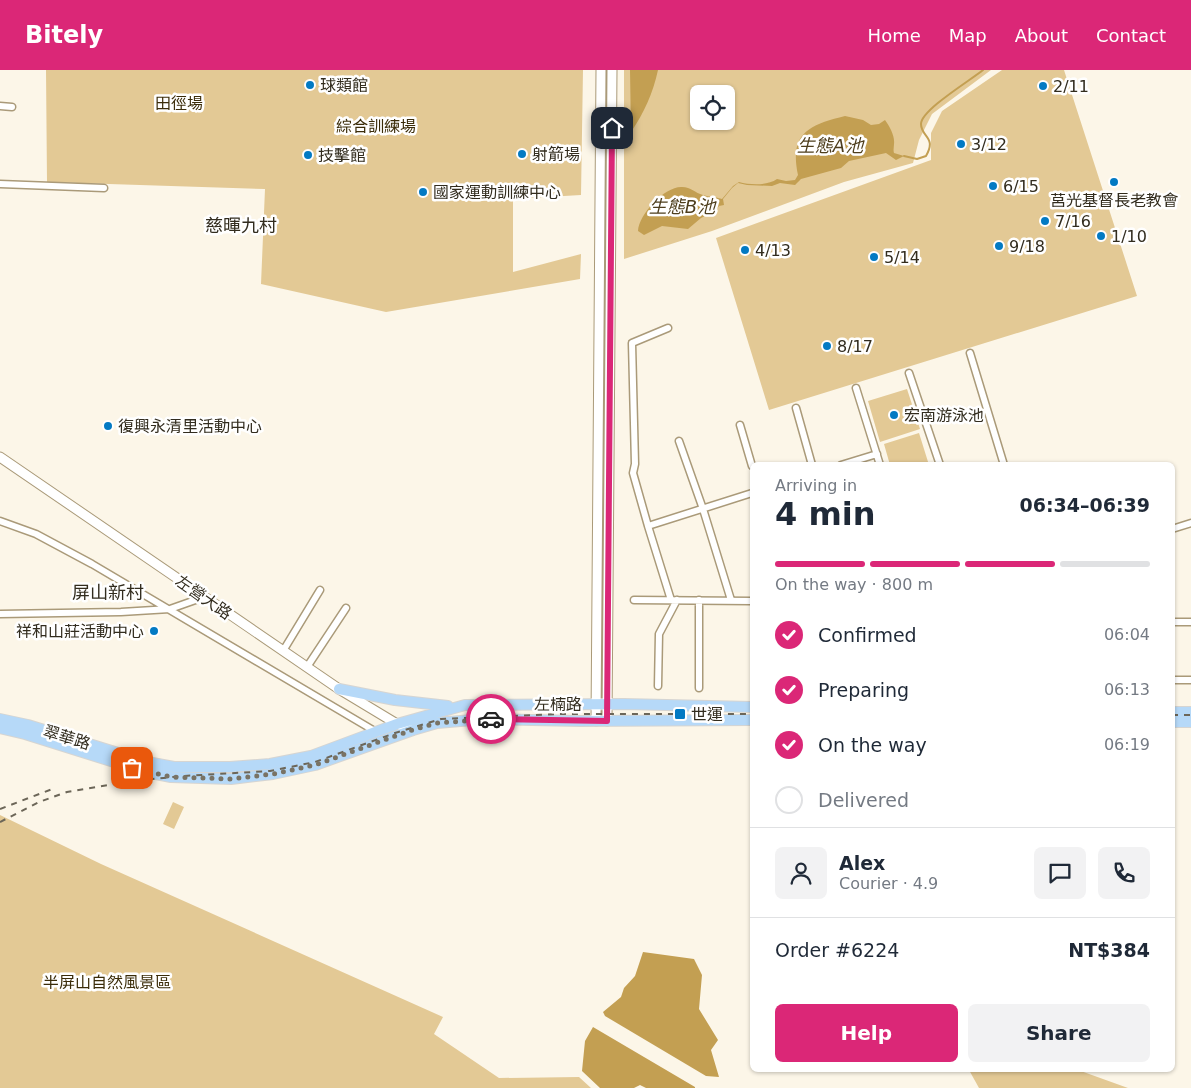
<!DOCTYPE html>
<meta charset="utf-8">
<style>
body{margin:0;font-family:"DejaVu Sans","Noto Sans TC",sans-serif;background:#f2f2f3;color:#1f2937;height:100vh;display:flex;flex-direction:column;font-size:19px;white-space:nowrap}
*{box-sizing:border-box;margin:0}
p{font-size:16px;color:#747a83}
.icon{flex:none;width:28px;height:28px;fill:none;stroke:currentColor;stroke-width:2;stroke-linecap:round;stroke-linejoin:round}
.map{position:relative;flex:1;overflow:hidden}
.sheet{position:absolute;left:750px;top:392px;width:425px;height:610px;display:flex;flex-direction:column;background:#fff;border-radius:8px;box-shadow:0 1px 4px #0004}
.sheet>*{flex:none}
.controls{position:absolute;left:690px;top:15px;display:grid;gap:10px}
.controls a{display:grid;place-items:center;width:45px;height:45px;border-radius:8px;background:#fff;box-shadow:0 1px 4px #0004;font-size:25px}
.pin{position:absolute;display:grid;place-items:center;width:42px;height:42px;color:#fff;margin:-21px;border-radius:10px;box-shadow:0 2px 8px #0006}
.courier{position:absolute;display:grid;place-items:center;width:50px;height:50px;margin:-25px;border:4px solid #db2777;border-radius:50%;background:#fff;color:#222;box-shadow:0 1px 6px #0007}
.summary em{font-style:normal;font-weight:700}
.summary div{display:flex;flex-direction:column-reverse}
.summary{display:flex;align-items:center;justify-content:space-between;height:85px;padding:0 25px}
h1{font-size:32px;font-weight:700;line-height:38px}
.bar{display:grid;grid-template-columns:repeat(4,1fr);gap:8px 5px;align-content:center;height:60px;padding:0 25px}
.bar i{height:6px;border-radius:4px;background:#e0e1e3}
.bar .active{background:#db2777}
.bar p{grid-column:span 4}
.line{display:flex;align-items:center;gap:12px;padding:0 25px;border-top:1px solid #e0e1e3}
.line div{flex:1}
.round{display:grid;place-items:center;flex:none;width:52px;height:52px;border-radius:8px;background:#f2f2f3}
ol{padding:0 25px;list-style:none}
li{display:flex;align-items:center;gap:15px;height:55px}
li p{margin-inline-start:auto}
li .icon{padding:5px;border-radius:50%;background:#db2777;color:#fff;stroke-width:4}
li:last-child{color:#747a83}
li i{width:28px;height:28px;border:2px solid #e0e1e3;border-radius:50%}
.button{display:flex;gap:10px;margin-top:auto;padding:10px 25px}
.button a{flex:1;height:58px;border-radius:8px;background:#db2777;color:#fff;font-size:20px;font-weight:700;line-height:58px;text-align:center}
.button a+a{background:#f2f2f3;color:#1f2937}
header{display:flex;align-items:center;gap:30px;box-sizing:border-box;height:70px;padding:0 25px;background:#db2777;color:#fff}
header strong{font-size:24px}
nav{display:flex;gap:28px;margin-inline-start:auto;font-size:18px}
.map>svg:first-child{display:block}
.green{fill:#e3c995;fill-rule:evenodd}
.water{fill:#c39f52}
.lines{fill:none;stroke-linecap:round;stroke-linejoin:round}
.stream{stroke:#c39f52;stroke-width:2}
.street-casing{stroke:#aa9a79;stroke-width:9}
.secondary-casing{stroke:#aa9a79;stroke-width:11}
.primary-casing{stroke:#d6d5d2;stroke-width:12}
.street{stroke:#fff;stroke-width:6}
.secondary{stroke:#fff;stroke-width:9}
.primary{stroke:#b6d9f8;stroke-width:10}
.rail{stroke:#6c6658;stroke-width:2;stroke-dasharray:6 6;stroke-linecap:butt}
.done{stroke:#797365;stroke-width:5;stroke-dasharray:0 9}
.route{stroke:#db2777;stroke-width:6}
.poi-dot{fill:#037ac3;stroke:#fff;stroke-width:2}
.labels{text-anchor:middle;stroke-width:5;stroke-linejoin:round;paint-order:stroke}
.poi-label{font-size:16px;fill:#322c1e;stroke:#fff;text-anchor:start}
.park-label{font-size:16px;fill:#3b2c09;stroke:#fff}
.street-label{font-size:16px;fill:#322c1e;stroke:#fff}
.water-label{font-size:18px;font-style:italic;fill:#4e3e1d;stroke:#fff}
.neighbourhood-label{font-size:18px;fill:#322c1e;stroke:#fff}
</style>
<header>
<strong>Bitely</strong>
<nav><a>Home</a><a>Map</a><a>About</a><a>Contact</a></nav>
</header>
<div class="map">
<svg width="1191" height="1018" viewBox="0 0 1191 1018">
<rect width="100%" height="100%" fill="#fcf6e8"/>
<path class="green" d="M46,0H583L581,125L513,129V202L581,184L580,209L386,242L261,214L265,119L47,112Z
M624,0H991L932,44L919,70L913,93L844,112L712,161L624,189ZM699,24H726V51H699Z
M1002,0H1064L1137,226L769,340L716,168L931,90V63L942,41Z
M907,319L920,359L880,372L868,331Z
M919,363L929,395H890L884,374Z
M173,732L184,737L174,759L163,754Z
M0,745L101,794L443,947L434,964L499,1008L579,1007L591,1018H0Z
M969,1000H1078L1128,1018H979Z"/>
<path class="water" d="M630,0H658C653,23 644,43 631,62Z
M845,46L863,50L871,55L879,54L885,50C890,57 895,66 894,74C894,77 893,80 894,83L904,86L896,90L886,83L849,91L841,98L801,109L795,115L780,113L772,116L747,115L738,113L732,118L723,129L724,135L719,136L715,141L701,148L688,159L662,156L644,165L638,161C639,144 665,116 682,117C691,117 695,123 703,125C709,127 716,127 722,129L733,116L739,112C750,115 767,116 777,109L786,111L795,110L798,105C789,63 809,55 845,46Z
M643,882L694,889L702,905L699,939L718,970L711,980L719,1007L706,1006L605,946L603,942L621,927L624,918L635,906Z
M593,957L695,1017V1018H646L640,1015L634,1018H600L582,1001L585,971Z"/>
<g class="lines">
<path class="stream" d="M904,86L917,89L926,86C937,67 921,67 921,54C921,40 971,10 983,0"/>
<g class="street-casing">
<path id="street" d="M0,36L12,37
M0,114L104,118
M668,258L632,273L635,394L633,403L648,456L671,530
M970,283L1004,395
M909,303L940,395
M856,318L880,395
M796,338L812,395
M740,355L752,396
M679,371L703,439L731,530
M841,395L877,384
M0,451L36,464L92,494L378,663
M648,456L752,423
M1172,459L1191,453
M634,530L752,531
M0,544L121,542L170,539L204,527
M1172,552H1191
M283,581L320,520
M307,597L346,538
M1172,610H1191
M658,616L659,564L677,530
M699,618V530"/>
</g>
<g class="secondary-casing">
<path id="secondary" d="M0,387L339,619L397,654L413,660
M596,651L601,0
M607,651L612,0"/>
</g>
<g class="primary-casing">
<path id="primary" d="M339,619L395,630L448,636
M1172,642H1191
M0,649L28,655L147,692L174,697H230L270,694L311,686L397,654L465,635L624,634L752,637
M1172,652H1191
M0,658L25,664L146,702L171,707L231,709L273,704L315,695L413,660L437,653L484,649L580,651L752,650"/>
</g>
<use href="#street" class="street"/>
<use href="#secondary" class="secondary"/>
<use href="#primary" class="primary"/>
<path class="rail" d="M1172,645H1191
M0,739L55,718
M0,752L39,732L67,722L133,711L183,706L270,701L315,692L395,663L441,649L559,644H752"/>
</g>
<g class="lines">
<path class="done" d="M132,698L171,707L231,709L273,704L315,695L412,660L437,653L491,649"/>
<path class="route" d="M491,649L607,651L612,58"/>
</g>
<g class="poi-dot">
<circle cx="310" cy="15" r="5"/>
<circle cx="1043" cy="16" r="5"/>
<circle cx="961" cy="74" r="5"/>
<circle cx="522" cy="84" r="5"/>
<circle cx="308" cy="85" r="5"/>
<circle cx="1114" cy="112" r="5"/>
<circle cx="993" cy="116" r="5"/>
<circle cx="423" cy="122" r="5"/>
<circle cx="1045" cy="151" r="5"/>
<circle cx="1101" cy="166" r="5"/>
<circle cx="999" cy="176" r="5"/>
<circle cx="745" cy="180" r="5"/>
<circle cx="874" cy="187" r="5"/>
<circle cx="827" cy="276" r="5"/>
<circle cx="894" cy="345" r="5"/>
<circle cx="108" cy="356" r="5"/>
<circle cx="154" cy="561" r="5"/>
<rect x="674" y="638" width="12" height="12" rx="2.5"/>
</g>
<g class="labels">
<g class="poi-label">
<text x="320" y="21">球類館</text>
<text x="1053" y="22">2/11</text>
<text x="971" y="80">3/12</text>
<text x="532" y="90">射箭場</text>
<text x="318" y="91">技擊館</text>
<text x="1003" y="122">6/15</text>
<text x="433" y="128">國家運動訓練中心</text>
<text x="1114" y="136" text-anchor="middle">莒光基督長老教會</text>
<text x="1055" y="157">7/16</text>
<text x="1111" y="172">1/10</text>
<text x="1009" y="182">9/18</text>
<text x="755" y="186">4/13</text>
<text x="884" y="193">5/14</text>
<text x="837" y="282">8/17</text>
<text x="904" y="351">宏南游泳池</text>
<text x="118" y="362">復興永清里活動中心</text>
<text x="144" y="567" text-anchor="end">祥和山莊活動中心</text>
<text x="691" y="650">世運</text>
</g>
<g class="park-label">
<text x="179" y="39">田徑場</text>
<text x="376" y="62">綜合訓練場</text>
<text x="107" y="918">半屏山自然風景區</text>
</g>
<g class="street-label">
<text transform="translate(204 527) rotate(35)" y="6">左營大路</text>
<text x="558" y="640">左楠路</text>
<text transform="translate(67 667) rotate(17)" y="6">翠華路</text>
</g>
<g class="water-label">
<text x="830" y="82">生態A池</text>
<text x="682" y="143">生態B池</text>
</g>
<g class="neighbourhood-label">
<text x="241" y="162">慈暉九村</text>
<text x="108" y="529">屏山新村</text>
</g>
</g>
</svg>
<div class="controls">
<a><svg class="icon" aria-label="locate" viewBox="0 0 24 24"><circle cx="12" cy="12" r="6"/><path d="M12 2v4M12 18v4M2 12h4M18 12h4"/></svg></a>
</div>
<div class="pin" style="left:132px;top:698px;background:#ea580c"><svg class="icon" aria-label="bag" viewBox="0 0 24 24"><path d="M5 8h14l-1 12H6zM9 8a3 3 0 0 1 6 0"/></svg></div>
<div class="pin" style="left:612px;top:58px;background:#1f2937"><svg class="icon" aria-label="home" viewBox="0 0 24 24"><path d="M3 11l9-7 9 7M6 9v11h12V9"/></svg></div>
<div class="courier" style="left:491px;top:649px"><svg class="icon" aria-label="car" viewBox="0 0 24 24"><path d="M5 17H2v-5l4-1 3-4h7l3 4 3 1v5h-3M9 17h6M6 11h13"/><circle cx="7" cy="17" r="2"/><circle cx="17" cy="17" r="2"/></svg></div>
<section class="sheet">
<div class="summary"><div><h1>4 min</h1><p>Arriving in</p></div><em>06:34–06:39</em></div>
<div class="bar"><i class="active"></i><i class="active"></i><i class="active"></i><i></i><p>On the way · 800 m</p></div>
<ol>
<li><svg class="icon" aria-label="check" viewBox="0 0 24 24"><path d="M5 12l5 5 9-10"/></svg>Confirmed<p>06:04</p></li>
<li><svg class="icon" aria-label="check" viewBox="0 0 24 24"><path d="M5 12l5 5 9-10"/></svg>Preparing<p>06:13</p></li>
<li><svg class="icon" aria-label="check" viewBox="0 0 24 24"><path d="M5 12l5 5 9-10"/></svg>On the way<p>06:19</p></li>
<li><i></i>Delivered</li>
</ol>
<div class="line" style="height:90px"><a class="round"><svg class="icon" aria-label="person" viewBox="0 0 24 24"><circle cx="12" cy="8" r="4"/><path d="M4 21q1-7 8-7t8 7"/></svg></a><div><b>Alex</b><p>Courier · 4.9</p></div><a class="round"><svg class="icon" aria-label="chat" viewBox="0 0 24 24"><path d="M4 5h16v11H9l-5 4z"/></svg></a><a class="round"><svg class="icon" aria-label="phone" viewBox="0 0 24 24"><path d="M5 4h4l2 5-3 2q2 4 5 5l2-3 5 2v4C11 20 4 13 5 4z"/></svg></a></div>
<div class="line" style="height:65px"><div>Order #6224</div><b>NT$384</b></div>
<div class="button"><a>Help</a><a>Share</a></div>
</section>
</div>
